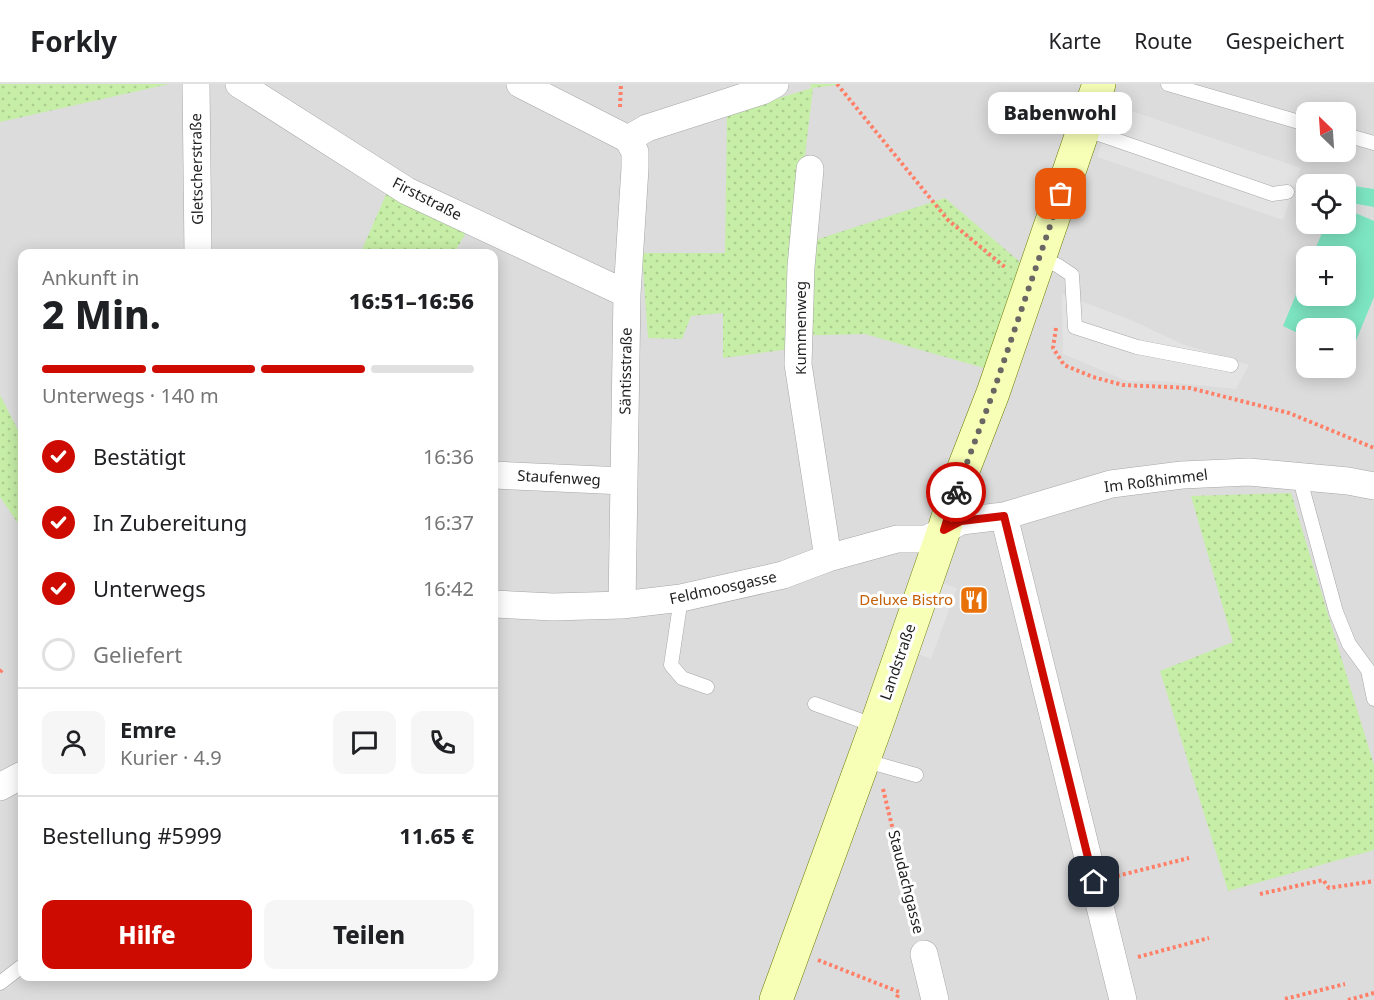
<!DOCTYPE html>
<html lang="de">
<meta charset="utf-8">
<style>
body{margin:0;font-family:"Noto Sans",sans-serif;background:#f6f6f6;color:#202124;height:100vh;display:flex;flex-direction:column;font-size:22px;white-space:nowrap}
*{box-sizing:border-box;margin:0}
p{font-size:20px;color:#757577}
.icon{flex:none;width:33px;height:33px;fill:none;stroke:currentColor;stroke-width:2;stroke-linecap:round;stroke-linejoin:round}
.map{position:relative;flex:1;overflow:hidden}
.details{position:absolute;left:18px;top:165px;width:480px;height:732px;display:flex;flex-direction:column;background:#fff;border-radius:12px;box-shadow:0 3px 15px #0003}
.details>*{flex:none}
.needle{width:39px;rotate:335deg}
.tools{position:absolute;left:1296px;top:18px;display:grid;gap:12px}
.tools a{display:grid;place-items:center;width:60px;height:60px;border-radius:12px;background:#fff;box-shadow:0 3px 15px #0003;font-size:30px}
.pin{position:absolute;display:grid;place-items:center;width:51px;height:51px;color:#fff;margin:-26px;border-radius:12px;box-shadow:0 3px 9px #0006}
.courier{position:absolute;display:grid;place-items:center;width:60px;height:60px;margin:-30px;border:4px solid #ce0b00;border-radius:50%;background:#fff;color:#222;box-shadow:0 2px 8px #0007}
.bubble{position:absolute;height:42px;border-radius:12px;background:#fff;box-shadow:0 3px 15px #0003;font-size:20px;font-weight:800;line-height:42px;text-align:center}
.head em{font-style:normal;font-weight:800}
.head div{display:flex;flex-direction:column-reverse}
.head{display:flex;align-items:center;justify-content:space-between;height:102px;padding:0 24px}
h1{font-size:39px;font-weight:800;line-height:45px}
.bar{display:grid;grid-template-columns:repeat(4,1fr);gap:9px 6px;align-content:center;height:72px;padding:0 24px}
.bar i{height:8px;border-radius:4px;background:#e0e0e0}
.bar .current{background:#ce0b00}
.bar p{grid-column:span 4}
.line{display:flex;align-items:center;gap:15px;padding:0 24px;border-top:2px solid #e0e0e0}
.line div{flex:1}
.round{display:grid;place-items:center;flex:none;width:63px;height:63px;border-radius:12px;background:#f6f6f6}
ol{padding:0 24px;list-style:none}
li{display:flex;align-items:center;gap:18px;height:66px}
li p{margin-inline-start:auto}
li .icon{padding:6px;border-radius:50%;background:#ce0b00;color:#fff;stroke-width:4}
li:last-child{color:#757577}
li i{width:33px;height:33px;border:3px solid #e0e0e0;border-radius:50%}
.button{display:flex;gap:12px;margin-top:auto;padding:12px 24px}
.button a{flex:1;height:69px;border-radius:12px;background:#ce0b00;color:#fff;font-size:24px;font-weight:800;line-height:69px;text-align:center}
.button a+a{background:#f6f6f6;color:#202124}
header{display:flex;align-items:center;gap:36px;box-sizing:border-box;height:84px;padding:0 30px;background:#fff;border-bottom:2px solid #e0e0e0}
header strong{font-size:28px}
nav{display:flex;gap:33px;margin-inline-start:auto;font-size:21px}
.map>svg:first-child{display:block}
.residential{fill:#dddcdc;fill-rule:evenodd}
.grass{fill:url(#grass-dots)}
.pitch{fill:#7de5c2}
.parking{fill:#e3e3e3}
.lines{fill:none;stroke-linecap:round;stroke-linejoin:round}
.lane-casing{stroke:#a6a6a6;stroke-width:15}
.street-casing{stroke:#a6a6a6;stroke-width:28}
.secondary-casing{stroke:#687c00;stroke-width:34}
.path{stroke:#ff7f67;stroke-width:4;stroke-dasharray:3 3;stroke-linecap:butt}
.lane{stroke:#fff;stroke-width:14}
.street{stroke:#fff;stroke-width:27}
.secondary{stroke:#f7feb5;stroke-width:33}
.done{stroke:#686764;stroke-width:6;stroke-dasharray:0 10.8}
.route{stroke:#ce0b00;stroke-width:8}
.labels{text-anchor:middle;stroke-width:6;stroke-linejoin:round;paint-order:stroke}
.street-label{font-size:15px;fill:#1f1f1f;stroke:#fff}
.food-label{font-size:15px;fill:#c56008;stroke:#fff;text-anchor:end}
</style>
<header>
<strong>Forkly</strong>
<nav><a>Karte</a><a>Route</a><a>Gespeichert</a></nav>
</header>
<div class="map">
<svg width="1374" height="916" viewBox="0 0 1374 916">
<defs>
<pattern id="grass-dots" width="8" height="8" patternUnits="userSpaceOnUse" patternTransform="scale(1.5)"><rect width="8" height="8" fill="#c6eea7"/><path d="M2 2h.1M6 6h.1" fill="none" stroke="#aacc8f" stroke-width="1.8" stroke-linecap="round"/></pattern>
</defs>
<rect width="100%" height="100%" fill="#f1ede5"/>
<path class="residential" d="M0,0H1374V916H0ZM1306,28H1346V68H1306ZM1306,100H1346V140H1306ZM22,170H494V892H22ZM1306,172H1346V212H1306ZM1306,244H1346V284H1306Z"/>
<path class="grass" d="M0,0H169L0,38Z
M810,0H844L813,4L794,163L945,114L1020,178L984,284L865,250L788,252L789,265L723,274V229L691,232L682,255L648,254L642,169H725L727,30L812,4Z
M388,106L466,149L454,169L360,170Z
M0,311L22,354V445L0,413Z
M1291,409L1374,681V766L1228,807L1160,587L1233,558L1191,412Z"/>
<path class="pitch" d="M1346,101L1374,105V123L1346,118Z
M1346,125L1374,137V213L1350,271L1346,269V244H1306V253L1283,242L1306,186V212H1346V172H1312L1326,140H1346Z"/>
<path class="parking" d="M1114,21L1301,84L1283,136L1097,73Z
M1062,210L1131,236L1182,260L1249,281L1236,305L1158,297H1127L1063,270Z
M942,499L957,504L931,575L916,569Z"/>
<g class="lines">
<g class="lane-casing">
<path id="lane" d="M1168,0L1306,40
M1084,45L1272,110L1287,108
M1346,51L1374,59
M1038,176L1057,181L1072,191L1075,243L1137,263L1231,281
M1299,392L1336,528L1349,560L1368,586L1374,615
M681,514L671,581L682,594L707,603
M815,620L876,642
M864,673L877,680L916,691
M0,899L22,882"/>
</g>
<g class="street-casing">
<path id="street" d="M196,0L198,170
M239,0L407,107L627,210
M520,0L628,55
M628,55L647,44L762,7L775,0
M810,85L801,183L798,280L828,474
M494,391L624,397
M1004,432L1123,916
M494,520L553,523L622,521L681,514L783,491L828,474L897,455H927L961,437L1004,432L1111,400L1182,391L1249,388L1348,397L1374,402
M622,521L627,210L635,84V68L628,55
M0,703L22,691
M924,870L935,916"/>
</g>
<g class="secondary-casing">
<path id="secondary" d="M776,916L876,642L944,446L960,394L993,309L1099,0"/>
</g>
<path class="path" d="M837,0L948,136L1006,184
M620,23L621,0
M1056,244L1053,264L1064,281L1093,293L1123,301L1190,304L1289,329L1374,364
M0,588L3,585
M883,705L918,849
M1117,792L1189,774
M1260,810L1323,796L1329,804L1374,797
M1138,873L1209,854
M818,876L899,908L896,916
M1285,915L1345,900
M1348,916L1374,909"/>
<use href="#lane" class="lane"/>
<use href="#street" class="street"/>
<use href="#secondary" class="secondary"/>
</g>
<g class="lines">
<path class="done" d="M956,408L993,309L1061,110"/>
<path class="route" d="M956,408L944,446L961,437L1004,432L1094,798"/>
</g>
<defs>
<g id="restaurant-square" transform="scale(1.5)"><rect x="-9" y="-9" width="18" height="18" rx="4" fill="#e8710a" stroke="#fff"/><path d="M-5-6h1v4h1v-4h1v4h1v-4h1v5L-1.5 .5V6h-2V.5L-5-1ZM5-6V6H3V1.5H1.5Q1.5-4 5-6Z" fill="#fff"/></g>
</defs>
<g fill-rule="evenodd">
<use href="#restaurant-square" x="974" y="516"/>
</g>
<g class="labels">
<g class="street-label">
<text transform="translate(197 85) rotate(-91)" y="5">Gletscherstraße</text>
<text transform="translate(427 115) rotate(27)" y="5">Firststraße</text>
<text transform="translate(801 244) rotate(-90)" y="5">Kummenweg</text>
<text transform="translate(626 287) rotate(-89)" y="5">Säntisstraße</text>
<text transform="translate(559 394) rotate(3)" y="5">Staufenweg</text>
<text transform="translate(1156 397) rotate(-7)" y="5">Im Roßhimmel</text>
<text transform="translate(723 504) rotate(-12)" y="5">Feldmoosgasse</text>
<text transform="translate(898 578) rotate(-71)" y="5">Landstraße</text>
<text transform="translate(906 798) rotate(76)" y="5">Staudachgasse</text>
</g>
<g class="food-label">
<text x="953" y="521">Deluxe Bistro</text>
</g>
</g>
</svg>
<div class="tools">
<a><svg class="needle" viewBox="-14 -14 28 28"><path d="M0-13l5 13h-10z" fill="#e53935"/><path d="M0 13l5-13h-10z" fill="#757577"/></svg></a>
<a><svg class="icon" aria-label="locate" viewBox="0 0 24 24"><circle cx="12" cy="12" r="6"/><path d="M12 2v4M12 18v4M2 12h4M18 12h4"/></svg></a>
<a>+</a>
<a>−</a>
</div>
<div class="pin" style="left:1061px;top:110px;background:#ea580c"><svg class="icon" aria-label="bag" viewBox="0 0 24 24"><path d="M5 8h14l-1 12H6zM9 8a3 3 0 0 1 6 0"/></svg></div>
<div class="pin" style="left:1094px;top:798px;background:#1f2937"><svg class="icon" aria-label="home" viewBox="0 0 24 24"><path d="M3 11l9-7 9 7M6 9v11h12V9"/></svg></div>
<div class="courier" style="left:956px;top:408px"><svg class="icon" aria-label="bike" viewBox="0 0 24 24"><circle cx="6" cy="16" r="4"/><circle cx="18" cy="16" r="4"/><path d="M6 16l4-8h5l3 8M10 8l3 8H6M13 5h3"/></svg></div>
<div class="bubble" style="left:988px;top:8px;width:144px">Babenwohl</div>
<section class="details">
<div class="head"><div><h1>2 Min.</h1><p>Ankunft in</p></div><em>16:51–16:56</em></div>
<div class="bar"><i class="current"></i><i class="current"></i><i class="current"></i><i></i><p>Unterwegs · 140 m</p></div>
<ol>
<li><svg class="icon" aria-label="check" viewBox="0 0 24 24"><path d="M5 12l5 5 9-10"/></svg>Bestätigt<p>16:36</p></li>
<li><svg class="icon" aria-label="check" viewBox="0 0 24 24"><path d="M5 12l5 5 9-10"/></svg>In Zubereitung<p>16:37</p></li>
<li><svg class="icon" aria-label="check" viewBox="0 0 24 24"><path d="M5 12l5 5 9-10"/></svg>Unterwegs<p>16:42</p></li>
<li><i></i>Geliefert</li>
</ol>
<div class="line" style="height:108px"><a class="round"><svg class="icon" aria-label="person" viewBox="0 0 24 24"><circle cx="12" cy="8" r="4"/><path d="M4 21q1-7 8-7t8 7"/></svg></a><div><b>Emre</b><p>Kurier · 4.9</p></div><a class="round"><svg class="icon" aria-label="chat" viewBox="0 0 24 24"><path d="M4 5h16v11H9l-5 4z"/></svg></a><a class="round"><svg class="icon" aria-label="phone" viewBox="0 0 24 24"><path d="M5 4h4l2 5-3 2q2 4 5 5l2-3 5 2v4C11 20 4 13 5 4z"/></svg></a></div>
<div class="line" style="height:78px"><div>Bestellung #5999</div><b>11.65 €</b></div>
<div class="button"><a>Hilfe</a><a>Teilen</a></div>
</section>
</div>
